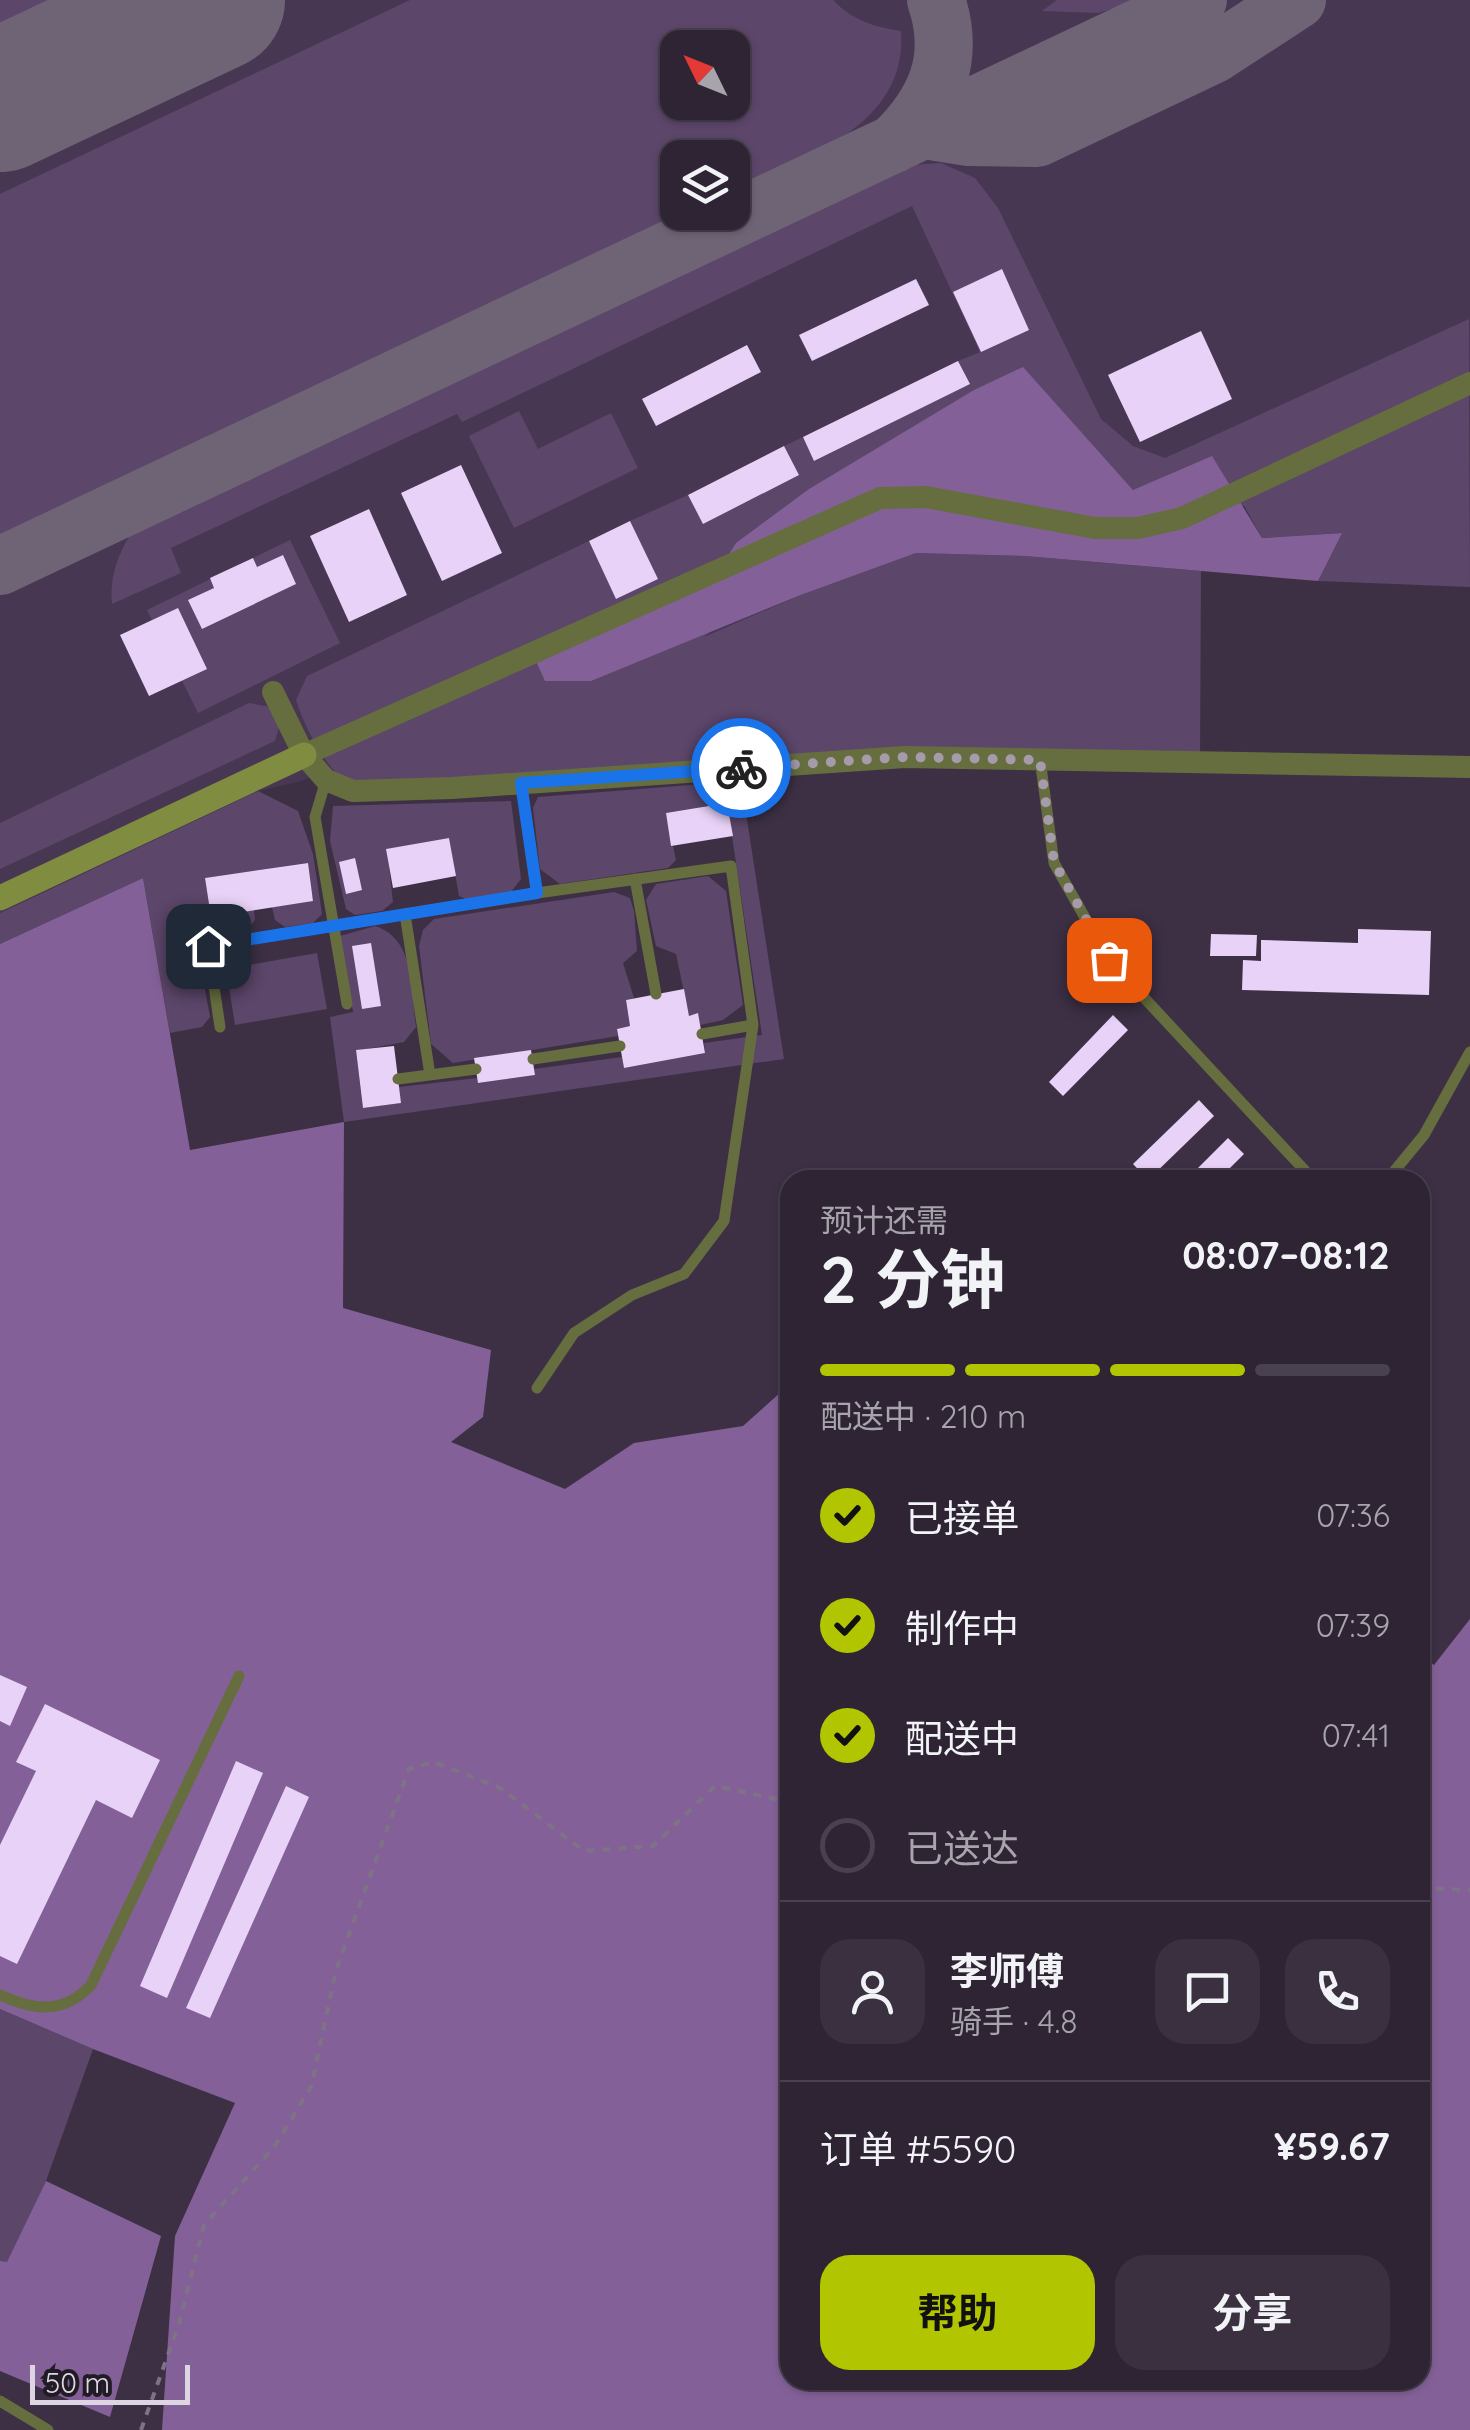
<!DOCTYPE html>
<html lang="zh">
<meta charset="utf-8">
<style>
body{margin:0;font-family:Quicksand,"Noto Sans SC",sans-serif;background:#3a3040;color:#f1f3f6;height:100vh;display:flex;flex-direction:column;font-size:38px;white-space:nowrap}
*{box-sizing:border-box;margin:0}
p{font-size:32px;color:#a7a4ac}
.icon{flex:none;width:55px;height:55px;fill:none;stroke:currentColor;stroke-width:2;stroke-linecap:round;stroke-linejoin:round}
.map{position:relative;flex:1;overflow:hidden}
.panel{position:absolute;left:780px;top:1170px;width:650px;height:1220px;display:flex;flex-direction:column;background:#2e2434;border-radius:30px;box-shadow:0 2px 8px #0004,0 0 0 2px #49414f}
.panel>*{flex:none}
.needle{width:65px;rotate:313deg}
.fabs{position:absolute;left:660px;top:30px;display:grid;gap:20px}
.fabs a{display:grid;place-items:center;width:90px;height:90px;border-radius:20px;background:#2e2434;box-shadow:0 2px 8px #0004,0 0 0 2px #49414f;font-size:50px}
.scale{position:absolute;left:30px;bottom:25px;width:160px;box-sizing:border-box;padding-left:10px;border:5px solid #ddd5e2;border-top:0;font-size:28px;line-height:35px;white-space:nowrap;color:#ddd5e2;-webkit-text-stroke:8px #211b25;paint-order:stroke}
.pin{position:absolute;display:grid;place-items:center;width:85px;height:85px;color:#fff;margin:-42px;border-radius:20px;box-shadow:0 5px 15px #0006}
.courier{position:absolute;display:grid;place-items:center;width:100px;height:100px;margin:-50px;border:8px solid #1a73e8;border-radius:50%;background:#fff;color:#222;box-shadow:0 2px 12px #0007}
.summary em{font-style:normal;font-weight:700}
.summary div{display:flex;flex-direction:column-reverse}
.summary{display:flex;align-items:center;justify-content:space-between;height:170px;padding:0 40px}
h1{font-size:65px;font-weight:700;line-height:75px}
.bar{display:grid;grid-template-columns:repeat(4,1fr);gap:15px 10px;align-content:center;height:120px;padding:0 40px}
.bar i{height:12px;border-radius:8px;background:#49414f}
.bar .selected{background:#b1c500}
.bar p{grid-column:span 4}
.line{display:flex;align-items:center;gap:25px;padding:0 40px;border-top:2px solid #49414f}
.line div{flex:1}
.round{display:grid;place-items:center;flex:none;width:105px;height:105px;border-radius:30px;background:#3a3040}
ol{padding:0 40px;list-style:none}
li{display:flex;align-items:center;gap:30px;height:110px}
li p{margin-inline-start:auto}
li .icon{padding:10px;border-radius:50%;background:#b1c500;color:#111;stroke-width:4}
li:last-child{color:#a7a4ac}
li i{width:55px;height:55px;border:5px solid #49414f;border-radius:50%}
.action{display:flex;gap:20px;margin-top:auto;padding:20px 40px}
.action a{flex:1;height:115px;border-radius:30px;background:#b1c500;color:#111;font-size:40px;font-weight:700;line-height:115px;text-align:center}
.action a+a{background:#3a3040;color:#f1f3f6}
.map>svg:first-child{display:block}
.built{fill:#483753;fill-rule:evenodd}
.green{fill:#5c466a;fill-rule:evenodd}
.forest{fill:#836198}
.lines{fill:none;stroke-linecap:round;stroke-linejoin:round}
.taxiway{stroke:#6f6476;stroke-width:58}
.runway{stroke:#6f6476;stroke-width:142}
.building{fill:#e8d2f7}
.path{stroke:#7e7385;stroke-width:4;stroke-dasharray:8 8;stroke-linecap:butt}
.lane{stroke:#666e3f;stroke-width:11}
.street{stroke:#666e3f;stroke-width:22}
.secondary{stroke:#808c3f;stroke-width:25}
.done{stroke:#a59bab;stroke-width:10;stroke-dasharray:0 18}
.route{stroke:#1a73e8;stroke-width:12}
</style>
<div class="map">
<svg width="1470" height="2430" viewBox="0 0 1470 2430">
<rect width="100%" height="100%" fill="#3d3045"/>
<path class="built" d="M0,0H1470V400L297,782L258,791L0,913ZM678,48H732V102H678ZM678,158H732V212H678Z"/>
<path class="green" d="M0,0H64L0,30Z
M410,0H833C852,20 874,27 901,31C908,127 803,158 733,191L732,158H678V212L687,213L0,535V194ZM678,48H732V102H678Z
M1057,0H1141L1098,13L1042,11Z
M941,163L975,178L998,208L1101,419L1133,446L1165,458L1469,319L1470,587L1318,581L1341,533L1262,538L1244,506L1133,490L1023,368L704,637L798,596L916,553L1025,556L1201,571L1200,762L905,757L353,791C326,766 308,736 296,700L307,676L589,541L617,599L657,579L630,521L688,495L703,524L799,475L784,446L803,437L815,461L969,384L958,361L980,352L912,206L462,422L457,414L171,548L181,573L112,604C109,571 122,546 140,519L869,177L911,165Z
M519,411L538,449L611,413L638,468L514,528L469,436Z
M290,540L340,643L198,713L147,610Z
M249,703L270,707L279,727L275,741L0,869V823Z
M741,781L784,1059L344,1122L330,1017L353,1012L340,936L375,926C416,939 411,991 416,1027L404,1042L356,1051L363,1108L400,1103L399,1087L477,1078L479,1083L535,1075L534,1069L622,1057L624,1068L705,1053L704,1043L762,1035L727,803L666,813L676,860L668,868L560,884L540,869L533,808L538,797Z
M258,791L298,811L313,854L322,914L313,923L285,927L275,920L272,907L313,900L307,863L205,878L211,916L254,910L255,920L246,930L197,945L181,977L202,973L210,1017L202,1027L170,1033L143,878L0,944V913Z
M511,801L521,879L511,892L466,899L459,896L449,838L387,849L393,902L382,911L355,915L346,909L330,841L333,806Z
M708,876L726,891L743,1005L723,1020L700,1025L698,1014L689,1016L676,954L656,946L646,900L656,884Z
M614,892L630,898L634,911L637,951L623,963L634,998L626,1000L630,1026L617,1029L618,1036L453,1063L431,1044L419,946L423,930L434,919Z
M317,953L327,1009L235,1025L226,969Z
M0,2009L93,2049L46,2181L7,2263L0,2261Z"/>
<path class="forest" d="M1023,367L1133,490L1212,456L1262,538L1342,533L1318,581L1025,556L916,553L798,596L591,681H545L530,648L721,567L736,543L809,489L974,390Z
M143,878L190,1150L344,1122L343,1308L491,1350L483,1417L451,1442L565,1489L634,1443L743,1426L790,1384V2380H1420V1655L1434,1665L1470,1619V2430H162L175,2236L235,2103L93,2049L0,2009V944Z
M46,2181L161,2236L110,2417L0,2371V2261L7,2262Z"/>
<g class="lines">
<path class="taxiway" d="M925,130L969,137L1037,138L1214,54L1297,0
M894,144C936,103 956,58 936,0
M0,566L1198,0"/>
<path class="runway" d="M0,101L214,0"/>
</g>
<path class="building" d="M1002,269L1029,330L981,352L953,292Z
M916,279L929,305L812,361L799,335Z
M1201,331L1232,399L1140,442L1108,375Z
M747,345L761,372L656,426L642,399Z
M958,361L970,384L814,461L803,437Z
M784,446L799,475L703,524L688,495Z
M461,465L502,553L442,581L401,493Z
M369,509L407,595L349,622L310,536Z
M630,521L658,579L616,599L589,541Z
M283,555L296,584L202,629L188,600L214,588L210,578L253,558L257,567Z
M178,608L207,669L149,696L120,635Z
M727,803L733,836L671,846L666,813Z
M449,838L456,876L393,888L386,849Z
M355,858L362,890L346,894L339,862Z
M308,863L313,901L211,917L205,878Z
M1358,929L1431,931L1429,995L1242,990L1243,960L1261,961V940L1358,943Z
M194,931L202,973L181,978L173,935Z
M1211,934L1257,935L1256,956H1210Z
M371,943L381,1006L362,1009L352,946Z
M684,989L689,1016L698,1013L705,1053L624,1068L617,1029L630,1026L626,1000Z
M1113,1015L1128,1030L1063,1096L1049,1082Z
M394,1046L401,1103L363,1108L356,1050Z
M531,1050L535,1075L478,1083L474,1058Z
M1199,1100L1214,1116L1148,1180L1133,1164Z
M1228,1138L1244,1154L1218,1180H1186Z
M0,1675L27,1687L10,1726L0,1721Z
M45,1704L160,1760L132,1818L96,1800L17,1964L0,1956V1845L36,1771L16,1762Z
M236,1761L263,1773L167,1998L140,1986Z
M286,1786L309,1797L210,2018L186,2008Z"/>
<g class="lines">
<path class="path" d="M1420,1888L1470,1890
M141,2430L179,2324L204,2225L274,2147L311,2087L336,1970L409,1769L434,1762L500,1788L584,1851L653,1846L715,1786L790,1802"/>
<path class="lane" d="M1040,759L1054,863L1109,960L1309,1175
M326,780L315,817L347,1004
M521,783L537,893
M635,879L656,994
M405,914L430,1075
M220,1027L208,946L537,893L731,866L753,1025L702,1034
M533,1059L620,1046
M398,1079L476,1069
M1387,1180L1424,1135L1470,1052
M537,1388L574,1333L632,1295L684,1274L724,1221L753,1025
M0,1995C35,2011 64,2014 91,1985L239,1676
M0,2401L48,2430"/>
<path class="street" d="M273,692L304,755L326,780L353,791L452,788L905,757L1470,767
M304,755L880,498L926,497L1095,528H1138L1182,518L1470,383"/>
<path class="secondary" d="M0,898L304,755"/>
</g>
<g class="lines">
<path class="done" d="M741,768L905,757L1040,760L1054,862L1109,960"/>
<path class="route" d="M208,946L537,893L521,783L741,768"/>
</g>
</svg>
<div class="fabs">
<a><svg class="needle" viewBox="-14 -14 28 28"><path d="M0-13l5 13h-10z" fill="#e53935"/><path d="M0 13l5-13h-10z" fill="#a7a4ac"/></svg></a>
<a><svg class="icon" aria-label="layers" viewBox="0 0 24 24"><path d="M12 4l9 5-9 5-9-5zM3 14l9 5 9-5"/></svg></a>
</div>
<div class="scale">50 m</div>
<div class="pin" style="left:1109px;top:960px;background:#ea580c"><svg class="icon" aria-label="bag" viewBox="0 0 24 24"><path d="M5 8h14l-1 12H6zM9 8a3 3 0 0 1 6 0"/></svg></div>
<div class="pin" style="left:208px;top:946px;background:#1f2937"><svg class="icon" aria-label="home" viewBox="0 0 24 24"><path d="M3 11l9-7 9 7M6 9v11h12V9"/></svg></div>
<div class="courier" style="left:741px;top:768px"><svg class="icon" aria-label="bike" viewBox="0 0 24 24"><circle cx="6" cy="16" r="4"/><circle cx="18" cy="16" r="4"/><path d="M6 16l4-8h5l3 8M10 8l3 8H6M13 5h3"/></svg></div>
<section class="panel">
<div class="summary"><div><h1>2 分钟</h1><p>预计还需</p></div><em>08:07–08:12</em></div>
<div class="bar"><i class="selected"></i><i class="selected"></i><i class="selected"></i><i></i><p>配送中 · 210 m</p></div>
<ol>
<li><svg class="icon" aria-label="check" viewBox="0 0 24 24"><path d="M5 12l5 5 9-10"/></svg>已接单<p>07:36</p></li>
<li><svg class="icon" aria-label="check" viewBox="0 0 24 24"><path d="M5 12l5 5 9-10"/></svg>制作中<p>07:39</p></li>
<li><svg class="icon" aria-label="check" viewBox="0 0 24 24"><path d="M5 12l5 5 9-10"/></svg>配送中<p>07:41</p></li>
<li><i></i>已送达</li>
</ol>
<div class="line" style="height:180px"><a class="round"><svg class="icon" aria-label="person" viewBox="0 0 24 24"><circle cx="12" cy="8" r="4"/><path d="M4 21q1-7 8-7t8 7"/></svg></a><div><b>李师傅</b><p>骑手 · 4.8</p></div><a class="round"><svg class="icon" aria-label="chat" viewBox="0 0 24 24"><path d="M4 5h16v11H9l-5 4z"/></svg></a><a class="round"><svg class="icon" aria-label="phone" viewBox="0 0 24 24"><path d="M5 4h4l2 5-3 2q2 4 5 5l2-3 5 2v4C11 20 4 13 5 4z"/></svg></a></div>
<div class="line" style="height:130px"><div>订单 #5590</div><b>¥59.67</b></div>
<div class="action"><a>帮助</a><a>分享</a></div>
</section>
</div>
